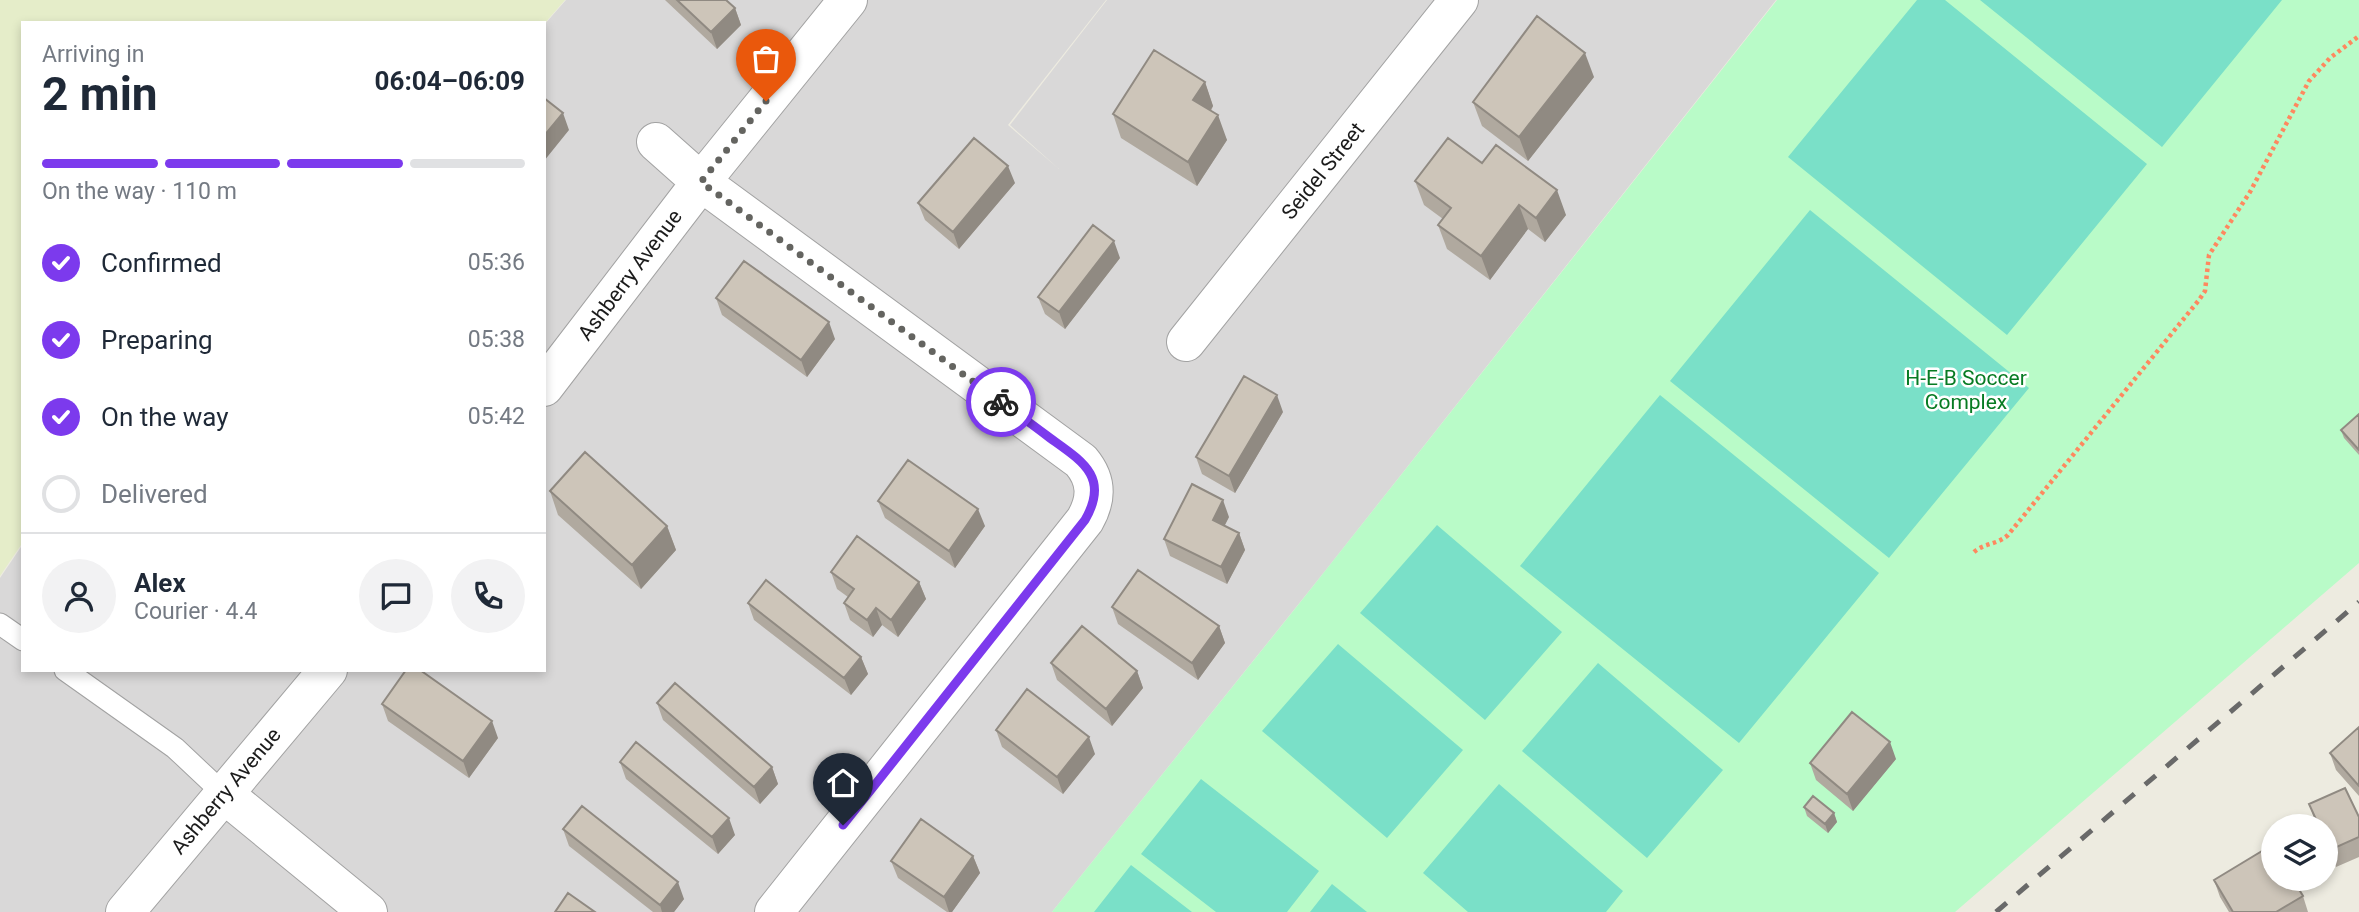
<!DOCTYPE html>
<meta charset="utf-8">
<style>
body{margin:0;font-family:Roboto,sans-serif;background:#f2f2f3;color:#1f2937;height:100vh;display:flex;flex-direction:column;font-size:26px;white-space:nowrap}
*{box-sizing:border-box;margin:0}
p{font-size:23px;color:#747a83}
.icon{flex:none;width:38px;height:38px;fill:none;stroke:currentColor;stroke-width:2;stroke-linecap:round;stroke-linejoin:round}
.map{position:relative;flex:1;overflow:hidden}
.sheet{position:absolute;left:21px;top:21px;width:525px;height:651px;display:flex;flex-direction:column;background:#fff;border-radius:0px;box-shadow:0 4px 10px #0003}
.sheet>*{flex:none}
.controls{position:absolute;left:2261px;top:814px;display:grid;gap:14px}
.controls a{display:grid;place-items:center;width:77px;height:77px;border-radius:50%;background:#fff;box-shadow:0 4px 10px #0003;font-size:35px}
.pin{position:absolute;display:grid;place-items:center;width:60px;height:60px;color:#fff;margin:-72px -30px;border-radius:50% 50% 50% 0;rotate:-45deg;box-shadow:0 0 7px #0007}
.pin .icon{rotate:45deg}
.courier{position:absolute;display:grid;place-items:center;width:70px;height:70px;margin:-35px;border:5px solid #7c3aed;border-radius:50%;background:#fff;color:#222;box-shadow:0 2px 9px #0007}
.headline em{font-style:normal;font-weight:700}
.headline div{display:flex;flex-direction:column-reverse}
.headline{display:flex;align-items:center;justify-content:space-between;height:119px;padding:0 21px}
h1{font-size:46px;font-weight:700;line-height:52px}
.bar{display:grid;grid-template-columns:repeat(4,1fr);gap:10px 7px;align-content:center;height:84px;padding:0 21px}
.bar i{height:9px;border-radius:5px;background:#e0e1e3}
.bar .active{background:#7c3aed}
.bar p{grid-column:span 4}
.line{display:flex;align-items:center;gap:18px;padding:0 21px;border-top:2px solid #e0e1e3}
.line div{flex:1}
.round{display:grid;place-items:center;flex:none;width:74px;height:74px;border-radius:37px;background:#f2f2f3}
ol{padding:0 21px;list-style:none}
li{display:flex;align-items:center;gap:21px;height:77px}
li p{margin-inline-start:auto}
li .icon{padding:7px;border-radius:50%;background:#7c3aed;color:#fff;stroke-width:4}
li:last-child{color:#747a83}
li i{width:38px;height:38px;border:4px solid #e0e1e3;border-radius:50%}
.map>svg:first-child{display:block}
.residential{fill:#d9d8d8}
.farmland{fill:#e5edc9}
.park{fill:#b9fbc8}
.pitch{fill:#7ae0c8}
.lines{fill:none;stroke-linecap:round;stroke-linejoin:round}
.service-casing{stroke:#a2a2a2;stroke-width:23}
.minor-casing{stroke:#a2a2a2;stroke-width:40}
.path{stroke:#fe885f;stroke-width:4.5;stroke-dasharray:3.5 3.5;stroke-linecap:butt}
.service{stroke:#fff;stroke-width:21}
.minor{stroke:#fff;stroke-width:38}
.rail{stroke:#696969;stroke-width:5;stroke-dasharray:14 14;stroke-linecap:butt}
.wall{fill:#b0a99f}
.shaded-wall{fill:#908a82}
.building{fill:#cdc5b9;stroke:#908a82;stroke-width:2}
.done{stroke:#646460;stroke-width:7;stroke-dasharray:0 12.6}
.route{stroke:#7c3aed;stroke-width:9}
.labels{text-anchor:middle;stroke-width:5;stroke-linejoin:round;paint-order:stroke}
.street-label{font-size:21px;fill:#1b1b1b;stroke:#fff}
.park-label{font-size:21px;fill:#077b23;stroke:#fff}
</style>
<div class="map">
<svg width="2359" height="912" viewBox="0 0 2359 912">
<rect width="100%" height="100%" fill="#edebe0"/>
<path class="residential" d="M566,0H1106L1008,125L1059,169L1010,125L1107,0H1776L1329,566L1052,912H0V578L23,544V670H544V25Z"/>
<path class="farmland" d="M0,0H565L544,24L23,23V542L0,576Z"/>
<path class="park" d="M1777,0H2359V563L1955,912H1052L1306,595Z"/>
<path class="pitch" d="M1917,0H1945L2147,164L2007,335L1788,157Z
M1980,0H2282L2162,147Z
M1810,210L2029,388L1889,558L1670,381Z
M1660,395L1879,573L1739,743L1520,566Z
M1437,525L1562,632L1485,720L1360,613Z
M1338,644L1463,750L1387,838L1262,731Z
M1598,663L1723,770L1647,858L1522,751Z
M1201,779L1319,871L1287,912H1216L1141,854Z
M1499,784L1623,891L1606,912H1468L1423,873Z
M1131,865L1192,912H1094Z
M1332,884L1367,912H1310Z"/>
<g class="lines">
<g class="service-casing">
<path id="service" d="M0,624L23,640
M65,670L175,748L224,794"/>
</g>
<g class="minor-casing">
<path id="minor" d="M656,142L701,182L1081,461C1097,480 1097,499 1085,520L774,912
M1186,342L1459,0
M544,387L701,182L848,0
M224,794L368,912
M125,912L328,670"/>
</g>
<path class="path" d="M1974,552C1984,543 1997,545 2008,535L2199,300L2205,291L2209,255L2250,192L2309,81L2330,58L2359,36"/>
<use href="#service" class="service"/>
<use href="#minor" class="minor"/>
<path class="rail" d="M1996,912L2359,602"/>
</g>
<path class="wall" d="M665,0H726L735,8L741,25L717,49Z
M1594,77L1528,161L1482,126L1473,102Z
M1205,82L1213,106L1211,111L1227,140L1197,186L1121,138L1113,114Z
M1482,163L1566,215L1545,242L1528,229L1490,280L1447,249L1438,225L1443,219L1424,205L1415,181Z
M1015,183L959,249L925,220L918,203Z
M1120,258L1065,329L1045,314L1038,297Z
M716,298L835,339L807,377L722,315Z
M1283,412L1235,493L1202,474L1196,457Z
M2359,414V455L2344,438L2341,430Z
M550,491L667,526L676,550L641,589L558,515Z
M878,501L985,526L955,568L885,518Z
M1229,517L1224,526L1239,533L1245,550L1227,584L1170,556L1164,539Z
M831,572L919,582L926,599L898,637L882,625L873,637L850,620L844,603L848,597L837,589Z
M748,603L861,657L868,674L851,695L754,620Z
M1112,607L1219,626L1225,643L1198,680L1118,624Z
M1051,663L1137,671L1143,688L1112,726L1057,680Z
M657,703L772,767L778,784L760,804L663,720Z
M382,704L498,738L469,778L388,721Z
M2359,727V796L2336,770L2330,753Z
M996,730L1095,754L1063,794L1002,747Z
M1896,759L1853,811L1816,780L1810,763Z
M620,762L735,835L718,854L626,779Z
M2309,804L2359,817V857L2336,867L2326,844V826H2317Z
M1804,807L1834,813L1837,822L1828,833L1807,816Z
M563,829L684,899L674,912H653L569,846Z
M973,856L980,873L952,912H947L898,878L891,861Z
M2214,880L2303,896L2308,912H2229L2220,897Z"/>
<path class="shaded-wall" d="M735,8L741,25L717,49L711,32Z
M1585,53L1594,77L1528,161L1519,137Z
M1205,82L1213,106L1202,124L1193,100Z
M563,113L569,130L544,161V136Z
M1218,115L1227,140L1197,186L1188,162Z
M1008,166L1015,183L959,249L953,232Z
M1557,190L1566,215L1545,242L1536,218Z
M1519,205L1528,229L1490,280L1481,256Z
M1114,241L1120,258L1065,329L1059,312Z
M829,322L835,339L807,377L801,360Z
M1277,395L1283,412L1235,493L1229,476Z
M1223,500L1229,517L1219,537L1213,520Z
M978,509L985,526L955,568L949,551Z
M667,526L676,550L641,589L632,565Z
M1239,533L1245,550L1227,584L1221,567Z
M919,582L926,599L898,637L891,620Z
M876,608L882,625L873,637L867,620Z
M1219,626L1225,643L1198,680L1192,663Z
M861,657L868,674L851,695L844,678Z
M1137,671L1143,688L1112,726L1106,709Z
M492,721L498,738L469,778L463,761Z
M1089,737L1095,754L1063,794L1057,777Z
M1890,742L1896,759L1853,811L1847,794Z
M772,767L778,784L760,804L754,787Z
M1834,813L1837,822L1828,833L1825,824Z
M729,818L735,835L718,854L712,837Z
M973,856L980,873L952,912H949L944,897Z
M678,882L684,899L674,912H662L660,905Z"/>
<path class="building" d="M677,0H726L735,8L711,32Z
M1537,16L1585,53L1519,137L1473,102Z
M1154,50L1205,82L1193,100L1218,115L1188,162L1113,114Z
M544,98L563,113L544,136Z
M974,138L1008,166L953,232L918,203Z
M1448,138L1482,163L1496,145L1557,190L1536,218L1519,205L1481,256L1438,225L1451,208L1415,181Z
M1093,225L1114,241L1059,312L1038,297Z
M744,261L829,322L801,360L716,298Z
M1244,376L1277,395L1229,476L1196,457Z
M2359,414V450L2341,430Z
M585,452L667,526L632,565L550,491Z
M908,460L978,509L949,551L878,501Z
M1192,484L1223,500L1213,520L1239,533L1221,567L1164,539Z
M857,536L919,582L891,620L876,608L867,620L844,603L854,589L831,572Z
M1138,570L1219,626L1192,663L1112,607Z
M766,580L861,657L844,678L748,603Z
M1082,626L1137,671L1106,709L1051,663Z
M406,670H420L492,721L463,761L382,704Z
M675,683L772,767L754,787L657,703Z
M1027,689L1089,737L1057,777L996,730Z
M1852,712L1890,742L1847,794L1810,763Z
M2359,727V786L2330,753Z
M636,742L729,818L712,837L620,762Z
M2345,788L2359,817V837L2330,850L2326,840V826H2319L2309,804Z
M1813,796L1834,813L1825,824L1804,807Z
M582,806L678,882L660,905L563,829Z
M921,819L973,856L944,897L891,861Z
M2272,845L2273,848V878H2292L2303,896L2276,912H2233L2214,880Z
M568,893L595,912H555Z"/>
<g class="lines">
<path class="done" d="M766,101L701,182L1001,402"/>
<path class="route" d="M843,825L1085,520C1110,477 1082,461 1050,438C1034,426 1018,414 1001,402"/>
</g>
<g class="labels">
<g class="street-label">
<text transform="translate(1323 171) rotate(-51)" y="7">Seidel Street</text>
<text transform="translate(630 275) rotate(-53)" y="7">Ashberry Avenue</text>
<text transform="translate(226 791) rotate(-50)" y="7">Ashberry Avenue</text>
</g>
<g class="park-label">
<text x="1966" y="385">H-E-B Soccer<tspan x="1966" dy="24">Complex</tspan></text>
</g>
</g>
</svg>
<div class="controls">
<a><svg class="icon" aria-label="layers" viewBox="0 0 24 24"><path d="M12 4l9 5-9 5-9-5zM3 14l9 5 9-5"/></svg></a>
</div>
<div class="pin" style="left:766px;top:101px;background:#ea580c"><svg class="icon" aria-label="bag" viewBox="0 0 24 24"><path d="M5 8h14l-1 12H6zM9 8a3 3 0 0 1 6 0"/></svg></div>
<div class="pin" style="left:843px;top:825px;background:#1f2937"><svg class="icon" aria-label="home" viewBox="0 0 24 24"><path d="M3 11l9-7 9 7M6 9v11h12V9"/></svg></div>
<div class="courier" style="left:1001px;top:402px"><svg class="icon" aria-label="bike" viewBox="0 0 24 24"><circle cx="6" cy="16" r="4"/><circle cx="18" cy="16" r="4"/><path d="M6 16l4-8h5l3 8M10 8l3 8H6M13 5h3"/></svg></div>
<section class="sheet">
<div class="headline"><div><h1>2 min</h1><p>Arriving in</p></div><em>06:04–06:09</em></div>
<div class="bar"><i class="active"></i><i class="active"></i><i class="active"></i><i></i><p>On the way · 110 m</p></div>
<ol>
<li><svg class="icon" aria-label="check" viewBox="0 0 24 24"><path d="M5 12l5 5 9-10"/></svg>Confirmed<p>05:36</p></li>
<li><svg class="icon" aria-label="check" viewBox="0 0 24 24"><path d="M5 12l5 5 9-10"/></svg>Preparing<p>05:38</p></li>
<li><svg class="icon" aria-label="check" viewBox="0 0 24 24"><path d="M5 12l5 5 9-10"/></svg>On the way<p>05:42</p></li>
<li><i></i>Delivered</li>
</ol>
<div class="line" style="height:126px"><a class="round"><svg class="icon" aria-label="person" viewBox="0 0 24 24"><circle cx="12" cy="8" r="4"/><path d="M4 21q1-7 8-7t8 7"/></svg></a><div><b>Alex</b><p>Courier · 4.4</p></div><a class="round"><svg class="icon" aria-label="chat" viewBox="0 0 24 24"><path d="M4 5h16v11H9l-5 4z"/></svg></a><a class="round"><svg class="icon" aria-label="phone" viewBox="0 0 24 24"><path d="M5 4h4l2 5-3 2q2 4 5 5l2-3 5 2v4C11 20 4 13 5 4z"/></svg></a></div>
</section>
</div>
